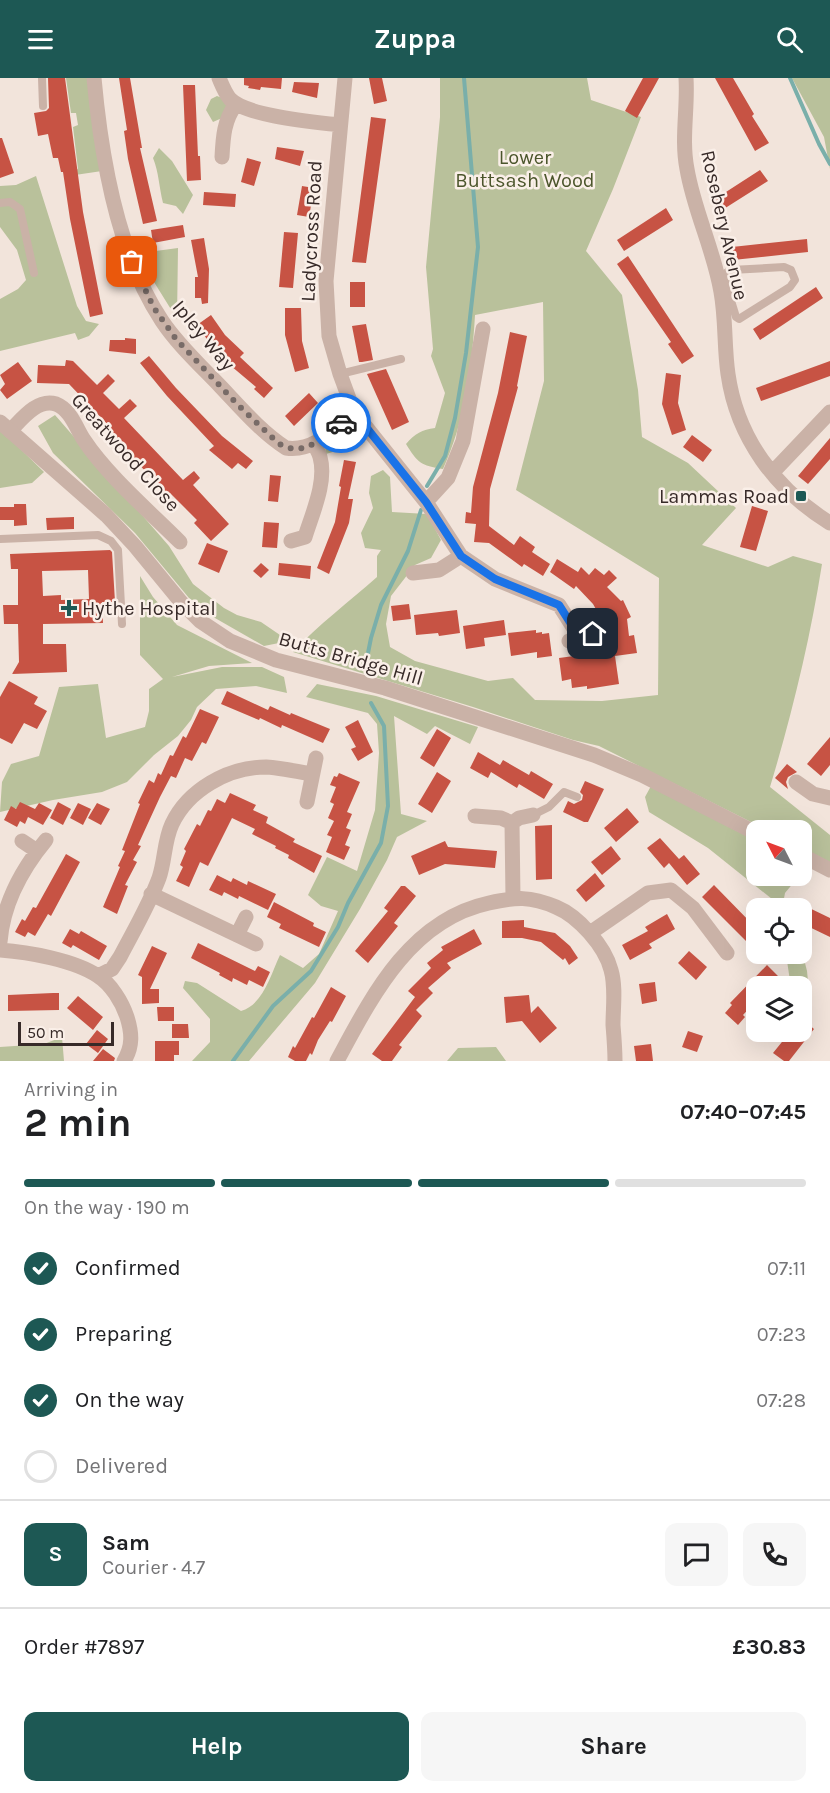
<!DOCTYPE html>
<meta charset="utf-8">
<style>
body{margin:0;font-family:Karla,sans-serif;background:#f6f6f6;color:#202124;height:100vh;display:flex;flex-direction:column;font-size:22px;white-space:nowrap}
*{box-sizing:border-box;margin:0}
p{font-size:20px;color:#757577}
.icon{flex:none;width:33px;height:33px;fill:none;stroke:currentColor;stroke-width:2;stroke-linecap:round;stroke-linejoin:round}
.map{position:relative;height:983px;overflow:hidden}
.sheet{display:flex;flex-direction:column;background:#fff;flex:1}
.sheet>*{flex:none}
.needle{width:39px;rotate:312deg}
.fabs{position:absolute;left:746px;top:742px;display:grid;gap:12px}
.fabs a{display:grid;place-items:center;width:66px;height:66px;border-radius:12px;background:#fff;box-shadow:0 6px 24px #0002;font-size:30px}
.scale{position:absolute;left:18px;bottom:15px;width:96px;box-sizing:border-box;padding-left:6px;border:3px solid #372a28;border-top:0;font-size:16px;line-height:21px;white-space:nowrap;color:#372a28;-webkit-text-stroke:4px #faefe8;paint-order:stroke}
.pin{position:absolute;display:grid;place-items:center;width:51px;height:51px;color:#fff;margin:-26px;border-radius:12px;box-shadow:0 3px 9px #0006}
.courier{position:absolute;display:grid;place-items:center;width:60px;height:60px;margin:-30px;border:4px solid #1a73e8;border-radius:50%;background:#fff;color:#222;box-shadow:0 2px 8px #0007}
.head em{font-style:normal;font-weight:700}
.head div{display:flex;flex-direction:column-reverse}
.head{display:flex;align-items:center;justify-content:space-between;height:102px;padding:0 24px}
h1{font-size:39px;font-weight:700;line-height:45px}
.bar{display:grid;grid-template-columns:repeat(4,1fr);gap:9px 6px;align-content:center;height:72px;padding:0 24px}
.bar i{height:8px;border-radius:4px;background:#e0e0e0}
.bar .active{background:#1d5854}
.bar p{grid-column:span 4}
.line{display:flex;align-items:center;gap:15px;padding:0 24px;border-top:2px solid #e0e0e0}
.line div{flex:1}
.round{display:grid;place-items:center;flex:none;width:63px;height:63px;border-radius:12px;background:#f6f6f6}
ol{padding:0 24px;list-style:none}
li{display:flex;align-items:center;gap:18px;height:66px}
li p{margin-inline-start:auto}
li .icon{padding:6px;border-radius:50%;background:#1d5854;color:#fff;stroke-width:4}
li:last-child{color:#757577}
li i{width:33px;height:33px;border:3px solid #e0e0e0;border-radius:50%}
.primary-button{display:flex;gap:12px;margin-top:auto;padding:12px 24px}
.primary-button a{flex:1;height:69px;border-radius:12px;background:#1d5854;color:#fff;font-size:24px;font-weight:700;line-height:69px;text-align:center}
.primary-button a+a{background:#f6f6f6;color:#202124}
header{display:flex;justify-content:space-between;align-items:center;height:78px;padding:0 24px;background:#1d5854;color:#fff;font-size:27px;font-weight:700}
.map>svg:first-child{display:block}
.green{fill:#b9c19b}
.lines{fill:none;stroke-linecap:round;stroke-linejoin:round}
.stream{stroke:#7aafaa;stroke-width:4}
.building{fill:#c75344;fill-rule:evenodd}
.service{stroke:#cab2a7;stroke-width:8}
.minor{stroke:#cab2a7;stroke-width:15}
.tertiary{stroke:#cab2a7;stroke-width:15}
.done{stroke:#786b67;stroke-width:6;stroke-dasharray:0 10.8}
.route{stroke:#1a73e8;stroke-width:8}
.poi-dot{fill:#1d5854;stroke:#faefe8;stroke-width:2}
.labels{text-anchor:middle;stroke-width:5;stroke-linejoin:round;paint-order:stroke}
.park-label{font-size:20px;fill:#4b552b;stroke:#faefe8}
.street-label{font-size:20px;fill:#372a28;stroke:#faefe8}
.poi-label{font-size:20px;fill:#372a28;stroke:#faefe8;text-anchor:end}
</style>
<header><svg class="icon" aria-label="menu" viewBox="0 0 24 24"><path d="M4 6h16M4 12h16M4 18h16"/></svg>Zuppa<svg class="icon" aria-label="search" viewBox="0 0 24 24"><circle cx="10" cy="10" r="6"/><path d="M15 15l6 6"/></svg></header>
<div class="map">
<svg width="830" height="983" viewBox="0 0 830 983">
<rect width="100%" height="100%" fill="#f2e4db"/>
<path class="green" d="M66,0H88L102,93L75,97L74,93L78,91L73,49L78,47L76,35H71Z
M440,0H587L591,22L641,39L613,111L586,173L622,217L638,312L642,359L688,385L736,430L702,467L768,489L793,478L822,486C810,562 792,636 770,709L830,757V786L801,770V753H769L599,668L573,662L473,629L293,574C319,546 349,524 377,499V478L381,472L365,470L361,455L373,430L369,415L371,398L383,392L390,399L392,434L427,436L441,462L431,480L415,487L391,518L386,546L390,569L415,583L488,603L513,600L535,622L602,623L658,617L659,500L516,412L544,303L543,224L475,237C472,290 465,343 443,391C421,388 417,384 406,366C415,355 422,352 435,350L445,315L431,278L433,271L426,189L440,39Z
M792,0H830V91L824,59Z
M217,18L227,22L228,30L222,40L213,44L206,32L211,21Z
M159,70L172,83L193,117L183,136L176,128L163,125C159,109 159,95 153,80Z
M36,98L77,228L86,243L99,246L89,258L78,262L75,255L0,273V221L18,211L26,202L17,172L0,149V108L16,107Z
M178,170L177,241L149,196L141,175Z
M55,337L169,468L193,506L224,530L237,537L261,544L280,557L279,565L264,568L208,536L189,520L135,455L53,375L38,348Z
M351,350L365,364L326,376C322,360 338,353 351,350Z
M0,351L44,394L32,405L0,410Z
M140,498L153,519L177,547L252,585L209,588L172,599L222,589H262L284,599L287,615L256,608L216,611L197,629L191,642L178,658L154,677L127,704L102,714L53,722L0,734L2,704L11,686L39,678L59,609L98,606L106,660L145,649L149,633V611L163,601L140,577Z
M317,606L376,618L478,649L470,666L435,648L427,656L394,638L401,736L427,743L397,759L387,782L360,831L315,905L249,983H192L210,964V941L183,910L185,903L197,905L241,933C263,927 271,896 280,877L303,890L319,876L338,833L321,828L308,817L327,779L357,793L375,732L379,675L377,646L368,635L306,619Z
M651,708L756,763V798H799L785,815L782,831H767L772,821L708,770L649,734L645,719Z
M801,869L807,893L809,914L801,928V909H788L790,903L786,876H801Z
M62,959L64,983H0V969L44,966Z
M496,969L506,983H447L458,970Z"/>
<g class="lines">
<path class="stream" d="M790,0L819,66L830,86
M427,408L445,378L455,340L466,275L478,169L464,0
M368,599L366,585L371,560L381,527L408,473L421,432
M233,983L273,928L311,893L338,849L348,825L381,765L388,728L384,648L371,625"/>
</g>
<path class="building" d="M48,0H65L83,134L103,236L90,239L70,141L63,94H61L58,80H53L48,56L38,58L34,35L46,33L49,30Z
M119,0H130L142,70H140L157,143L143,146L128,81L124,53L127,52Z
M244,0H282L281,11L261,9L260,12L248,10L249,8L244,7Z
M369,0H382L387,23L374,26Z
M643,0H659L637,40L625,33Z
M715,0H733L754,36L752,38L769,65L755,73Z
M294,4L319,5L317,20L292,14Z
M183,7H195L198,78H200L201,102L187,103Z
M371,39L386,41L366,185L352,184Z
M0,60H2L14,95L0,100Z
M277,69L304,73L300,88L275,81Z
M247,80L261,84L254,108L241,104Z
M760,92L768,103L719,134L712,123Z
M302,108L314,110L309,139L297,137Z
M204,114L236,116L235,129L203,127Z
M666,130L673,142L624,173L617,162Z
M183,147L185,159L153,165L151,152Z
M284,154L298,155L293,210L279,209Z
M204,160L209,191L208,225L202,226L201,220H195V199H198L191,162Z
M807,161L808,174L733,182L732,169Z
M628,178L694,278L682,286L668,266L671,264L617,186Z
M350,204H365V229H350Z
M816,209L823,220L760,262L753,251Z
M285,230H301L302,263L309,290L295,294L285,257Z
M211,237L225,257L244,275L240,279L273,310L264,320L254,311L256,309L218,277L197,247Z
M366,246L373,282L362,284H359L352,248Z
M510,254L527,258L517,308L518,309L490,411L489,448L514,467L520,458L535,469L532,474L550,486L543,498L524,486L522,489L489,465L474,464L476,446L465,445L466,434L471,435L473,409L498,315Z
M125,260L136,261V276L109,273L110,262H125Z
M149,278L176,310L222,358L253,383L246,391L238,385L232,391L209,372L214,368L167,318L140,285Z
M66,282L73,283L97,307L108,296L115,303L103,315L119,331L130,321L137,328L124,340L183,402L194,393L200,400L193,407L229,446L211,463L194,445L197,442L170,415L169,417L157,405L107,354L111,350L69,306L37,305L38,287L65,288Z
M830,283V298L761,323L756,310Z
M18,284L32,303L7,321L0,312L5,306L0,297Z
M386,291L409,344L392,352L367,296Z
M666,295L681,297L678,325L686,352L672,357L662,326Z
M309,315L318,325L294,348L285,338Z
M692,357L712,372L703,384L683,369Z
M830,360V381L808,406L798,398Z
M344,382L356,384L348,421H353L349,445L329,496L317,490L335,444L341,409L339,408Z
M270,397L281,398L278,424L268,423Z
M14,426H26L27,447L14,448V442H0V429H14Z
M752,428L768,433L756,473L740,469Z
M74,439V451L47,452L46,440Z
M264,444L279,445L277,470L262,469Z
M207,465L228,473L219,495L198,486Z
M110,472L112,474L115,524H102L103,545L43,546V566H66L67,594L12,596L19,584L18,546H4L3,527H18V491H11L10,476ZM88,492L89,521L61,522V517L43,518L42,493Z
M557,481L578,494L581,489L589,497L595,490L604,497L609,492L617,500L607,509L621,523L623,522L631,539L627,541L629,558L634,557L637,575L615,578L619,606L587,611V608L572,610L571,601L562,603L559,580L589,576V579L609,576L604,539L601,540L593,526L576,508L574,511L550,494Z
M261,485L269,492L261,500L253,493Z
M279,485L311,488L310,501L278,497Z
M409,526L411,541L393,543L391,528Z
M457,532L460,555L439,558L438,555L416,557L414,537Z
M504,542L506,557L484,560L485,568L466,571L463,548Z
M536,552V555L542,554V556L549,555L552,578L537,580V574L511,578L508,555Z
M9,603L38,619L34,626L47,633L37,651L24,645L12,666L0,660V619Z
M227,613L268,632L270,628L290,637L291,635L330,651L323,665L282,647L281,650L260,640L259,642L221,626Z
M200,631L219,639L206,666L202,664L192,683L185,680L176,700L171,698L160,719L138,767L141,768L133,782L137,784L125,807L128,808L117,836L103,829L120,789L118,788L125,773L122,772L140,726L138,725L149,702L154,705L158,695L161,697L170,677L173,678L183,658L186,660Z
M358,642L373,674L358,683L351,671L356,669L345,649Z
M437,651L451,660L434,689L420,680Z
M830,659V687L821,698L807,686Z
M478,674L500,687L503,682L529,697L531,693L553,706L544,721L519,706L517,710L491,694L488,700L470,690Z
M787,686L797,694L788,699L786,704L788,711L775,700Z
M437,694L451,703L432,735L418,726Z
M339,695L360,704L347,734L352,736L346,750L351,752L345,767L350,769L344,782L326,774L332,759L327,757L334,743L328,740L334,726L330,724L336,709L330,707L334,698L337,699Z
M585,703L604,711L588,744H584L563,734L568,723L574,726L582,722L583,717L580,714Z
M230,715L256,727L253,732L268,739L266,745L295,761L293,764L322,778L314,795L288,780L289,777L275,770L276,768L252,756L255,751L232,740L208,788L200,784L189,809L176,803L183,789L180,787L186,773L184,771L197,746L200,748L208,732L211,733L217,721L225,725Z
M20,724L35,731L39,725L52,732L43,747L28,739L25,746L20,743L17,749L4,742L11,728L16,731Z
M58,724L71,731L63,747L50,740Z
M78,725L91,731L83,747L70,740Z
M97,725L110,731L101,747L88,740Z
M627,730L639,744L616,764L604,750Z
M552,747V801L536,802L535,748Z
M660,760L679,781L684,777L700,796L687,807L669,785L664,790L647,770Z
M445,763L448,769L497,773L495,790L445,786L419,797L411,778Z
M611,768L621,781L602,797L591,784Z
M66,776L80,784L51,838L48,836L35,858L28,854L25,859L15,854L22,841L25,843L33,829L36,830Z
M595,795L605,808L586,824L576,812Z
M217,797L231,804L233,800L247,807L248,803L276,816L268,832L239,818L238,821L224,814L222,818L209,812Z
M714,807L756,850V873L702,819Z
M401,808H405L416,818L394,845L398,848L368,885L355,873L388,833L384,830Z
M274,824L314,845L313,848L326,854L319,869L279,850L281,846L267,839Z
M801,826L830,840V859L801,845Z
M667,836L675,851L649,866L652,870L630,882L622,867L648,853L645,849Z
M524,842V849L555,855L570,868L578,880L569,887L565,880L563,882L541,864L522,860H502V843Z
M70,851L79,856L81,853L107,868L99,882L73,867L71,870L62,865Z
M474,851L482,866L447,885L451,890L428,910L433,915L416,932L422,938L399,967L402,969L392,983H382L372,976L415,919L408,913L431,890L427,885L443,872L441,869Z
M198,865L255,893L258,888L270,894L263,909L249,902L247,907L233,900L232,904L219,897L220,895L191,880Z
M152,868L167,875L150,911H159V925L142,926V899L138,897Z
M689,873L707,889L696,902L678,885Z
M767,887L779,899L769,909H756V923L743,937L745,939L738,947L725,935L732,927L730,925Z
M655,904L657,923L642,926L639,906Z
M331,909L346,918L332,944L330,943L318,962L312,977L310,975L306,983H295L288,979L293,968L295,970L312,939L314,940Z
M53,915H59V932L8,933V917Z
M529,917L531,935L538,928L557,950L540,965L522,943L506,945L504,919Z
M78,918L103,939L93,952L67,930Z
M157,929H174V943H158Z
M801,940L814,951L789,983H784L773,975L790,954L801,963Z
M172,946H188L189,960H172Z
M97,952L108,961L98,975L86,966Z
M688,953L703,958L697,974L682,969Z
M155,963H179V977H174V983H155Z
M651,966L653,983H636L634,968Z
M103,971L115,980L114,983H93Z"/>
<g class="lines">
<path class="service" d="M42,0L43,28
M0,125L10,124L20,131L34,195
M721,214L728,213L726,195L731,192L784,189L791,192L795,202L790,209L739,241L736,239L728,213
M340,296L401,281
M0,461L98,457L111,463L118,472L122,546
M533,737L549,729L564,714L577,719"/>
<path class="minor" d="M94,0C101,78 118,177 162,243C178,267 200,287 220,308C240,329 261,354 286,370C315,374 333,351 354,334
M219,0C222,7 225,15 230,21C246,38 315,44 339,47
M345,0L326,203L329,258L340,296L354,334L426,424L461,478L495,501L559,527L580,560
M686,0C688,30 681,61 687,91C694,133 714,172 721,214C726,241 724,269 728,296C737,360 776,412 830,445
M222,79C223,59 224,42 236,26
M10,353C21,342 37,320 56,326C71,332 76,350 84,362C107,397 150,434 180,464
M772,395L830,334
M426,424L448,400L463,363L483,251
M291,463L305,459C312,436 327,404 320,379C319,375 316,370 314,366
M413,495L439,492L461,478
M569,563L593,556
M796,704L813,716L830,720
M307,724L316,680
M475,738L501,740L512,745L513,820
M512,745L519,740L533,737
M22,763L37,773
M151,816L256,866
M590,855L648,815L671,812L693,830L727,875
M237,857L246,839
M0,864C3,826 22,791 46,762
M0,872C28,874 74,882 98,898C111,906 122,924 127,939C132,955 133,968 124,983
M98,898L112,891L120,879C133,854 149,827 159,800C165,783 164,763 172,746C188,712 228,689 266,689C281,690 296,693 311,696
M337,983C372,918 410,842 489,825C516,819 530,818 556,829C578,838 605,868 611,892C616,909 613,929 613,947C614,959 615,971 615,983"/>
<path class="tertiary" d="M0,344L106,437L135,468L181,524L200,543L230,563L276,582L385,610L594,677L642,697L756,755
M801,777L830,792"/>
</g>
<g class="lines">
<path class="done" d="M132,184L154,230L176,261L237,326L278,365C303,381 322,360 341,345"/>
<path class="route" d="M341,345L354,334L426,424L461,478L495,501L559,527L580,560L593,556"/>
</g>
<g class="poi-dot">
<rect x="795" y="412" width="12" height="12" rx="3"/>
<path d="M66 521h6v6h6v6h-6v6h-6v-6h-6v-6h6z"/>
</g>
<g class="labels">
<g class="park-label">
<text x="525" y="86">Lower<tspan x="525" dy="23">Buttsash Wood</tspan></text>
</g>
<g class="street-label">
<text transform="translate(725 147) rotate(77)" y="7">Rosebery Avenue</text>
<text transform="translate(311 153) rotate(-87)" y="7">Ladycross Road</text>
<text transform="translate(204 257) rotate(50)" y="7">Ipley Way</text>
<text transform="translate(126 374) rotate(48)" y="7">Greatwood Close</text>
<text transform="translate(351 580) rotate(16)" y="7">Butts Bridge Hill</text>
</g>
<g class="poi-label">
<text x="789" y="425">Lammas Road</text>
<text x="82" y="537" text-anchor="start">Hythe Hospital</text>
</g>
</g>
</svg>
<div class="fabs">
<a><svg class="needle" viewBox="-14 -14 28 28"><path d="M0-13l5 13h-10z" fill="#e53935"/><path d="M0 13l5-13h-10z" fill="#757577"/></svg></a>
<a><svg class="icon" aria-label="locate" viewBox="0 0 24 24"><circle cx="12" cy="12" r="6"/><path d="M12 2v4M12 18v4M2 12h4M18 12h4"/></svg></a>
<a><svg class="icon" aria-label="layers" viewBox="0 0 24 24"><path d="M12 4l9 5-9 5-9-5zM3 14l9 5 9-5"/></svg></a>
</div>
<div class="scale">50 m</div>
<div class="pin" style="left:132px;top:184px;background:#ea580c"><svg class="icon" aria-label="bag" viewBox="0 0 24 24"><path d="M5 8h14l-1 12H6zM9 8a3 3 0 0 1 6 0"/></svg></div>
<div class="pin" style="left:593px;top:556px;background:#1f2937"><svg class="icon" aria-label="home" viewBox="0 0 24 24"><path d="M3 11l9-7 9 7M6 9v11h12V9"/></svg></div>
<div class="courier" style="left:341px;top:345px"><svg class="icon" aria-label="car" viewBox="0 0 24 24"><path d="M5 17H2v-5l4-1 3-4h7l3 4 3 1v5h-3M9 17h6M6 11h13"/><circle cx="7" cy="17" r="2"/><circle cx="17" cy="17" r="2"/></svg></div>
</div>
<section class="sheet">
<div class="head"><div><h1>2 min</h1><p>Arriving in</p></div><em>07:40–07:45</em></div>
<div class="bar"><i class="active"></i><i class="active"></i><i class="active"></i><i></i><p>On the way · 190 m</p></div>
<ol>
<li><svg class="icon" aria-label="check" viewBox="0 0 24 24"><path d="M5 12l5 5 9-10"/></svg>Confirmed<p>07:11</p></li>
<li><svg class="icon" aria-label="check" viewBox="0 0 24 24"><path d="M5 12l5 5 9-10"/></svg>Preparing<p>07:23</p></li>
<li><svg class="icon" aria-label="check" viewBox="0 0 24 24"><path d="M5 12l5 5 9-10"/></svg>On the way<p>07:28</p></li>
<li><i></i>Delivered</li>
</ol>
<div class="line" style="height:108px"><b class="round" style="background:#1d5854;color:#fff">S</b><div><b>Sam</b><p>Courier · 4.7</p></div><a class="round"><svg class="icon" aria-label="chat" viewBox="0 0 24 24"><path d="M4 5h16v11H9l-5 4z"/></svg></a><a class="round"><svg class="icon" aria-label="phone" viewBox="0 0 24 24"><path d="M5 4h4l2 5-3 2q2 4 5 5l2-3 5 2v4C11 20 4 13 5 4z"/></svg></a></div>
<div class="line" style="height:78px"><div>Order #7897</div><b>£30.83</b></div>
<div class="primary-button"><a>Help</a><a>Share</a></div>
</section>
